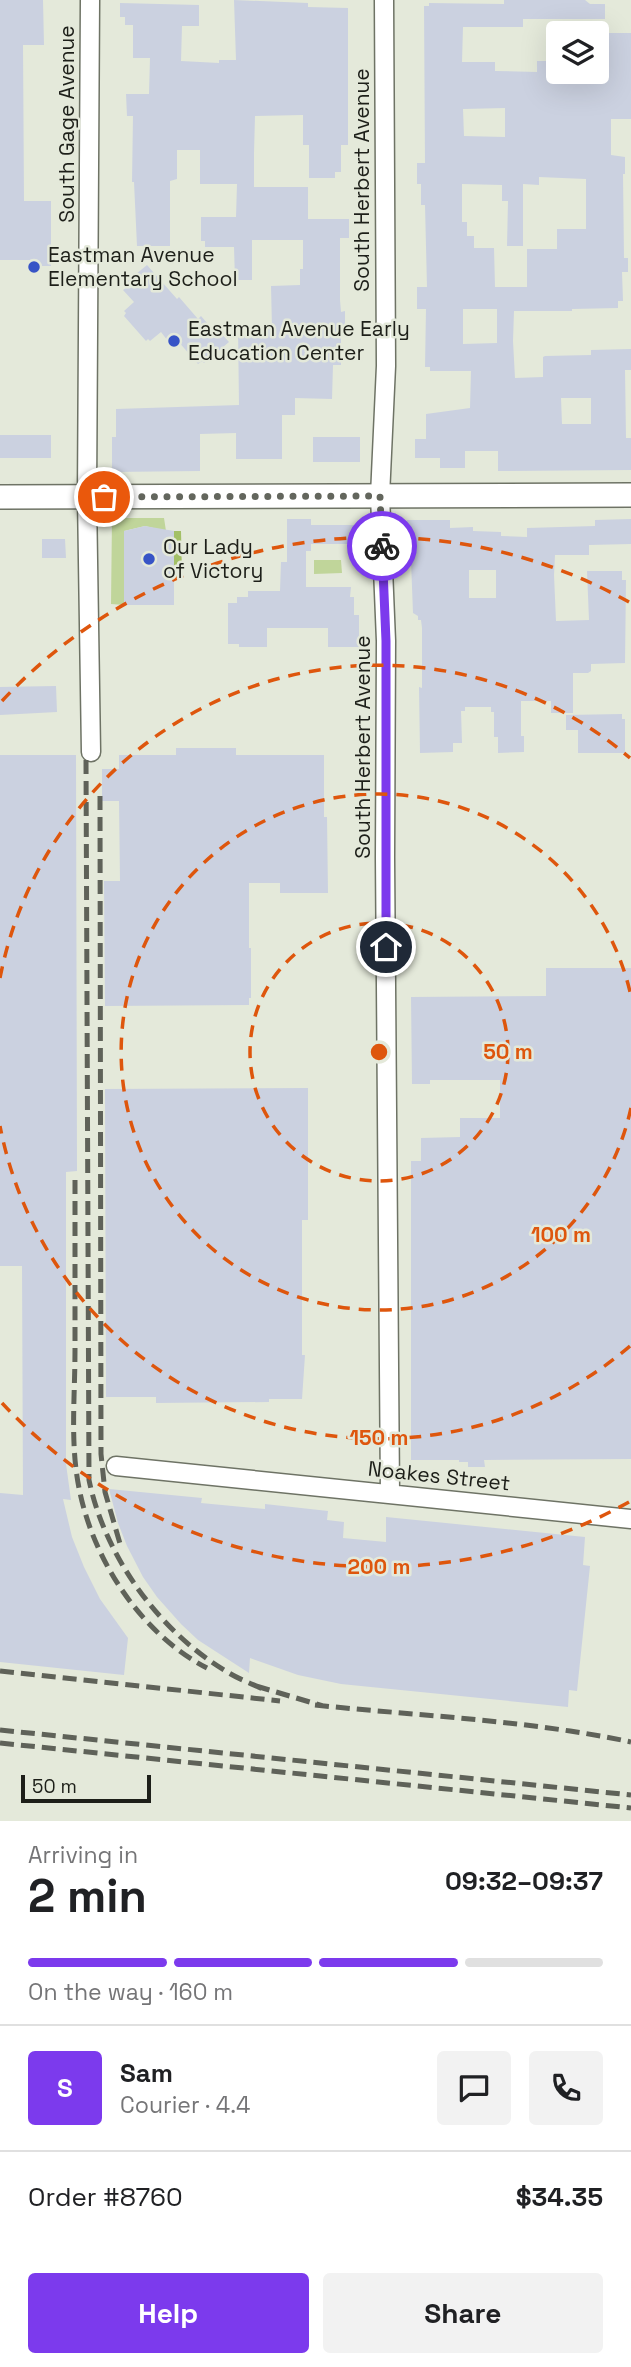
<!DOCTYPE html>
<meta charset="utf-8">
<style>
body{margin:0;font-family:"Space Grotesk",sans-serif;background:#f2f2f2;color:#202124;height:100vh;display:flex;flex-direction:column;font-size:26px;white-space:nowrap}
*{box-sizing:border-box;margin:0}
p{font-size:23px;color:#757577}
.icon{flex:none;width:38px;height:38px;fill:none;stroke:currentColor;stroke-width:2;stroke-linecap:round;stroke-linejoin:round}
.map{position:relative;height:1821px;overflow:hidden}
.drawer{display:flex;flex-direction:column;background:#fff;flex:1}
.drawer>*{flex:none}
.tools{position:absolute;left:546px;top:21px;display:grid;gap:14px}
.tools a{display:grid;place-items:center;width:63px;height:63px;border-radius:7px;background:#fff;box-shadow:0 7px 28px #0002;font-size:35px}
.scale{position:absolute;left:21px;bottom:18px;width:130px;box-sizing:border-box;padding-left:7px;border:4px solid #1d1f19;border-top:0;font-size:19px;line-height:24px;white-space:nowrap;color:#1d1f19;-webkit-text-stroke:5px #e4e9da;paint-order:stroke}
.pin{position:absolute;display:grid;place-items:center;width:60px;height:60px;color:#fff;margin:-30px;border:4px solid #fff;border-radius:50%;box-shadow:0 2px 7px #0007}
.courier{position:absolute;display:grid;place-items:center;width:70px;height:70px;margin:-35px;border:5px solid #7c3aed;border-radius:50%;background:#fff;color:#222;box-shadow:0 2px 9px #0007}
.overview em{font-style:normal;font-weight:600}
.overview div{display:flex;flex-direction:column-reverse}
.overview{display:flex;align-items:center;justify-content:space-between;height:119px;padding:0 28px}
h1{font-size:46px;font-weight:600;line-height:52px}
.bar{display:grid;grid-template-columns:repeat(4,1fr);gap:10px 7px;align-content:center;height:84px;padding:0 28px}
.bar i{height:9px;border-radius:5px;background:#e0e0e0}
.bar .current{background:#7c3aed}
.bar p{grid-column:span 4}
.line{display:flex;align-items:center;gap:18px;padding:0 28px;border-top:2px solid #e0e0e0}
.line div{flex:1}
.round{display:grid;place-items:center;flex:none;width:74px;height:74px;border-radius:7px;background:#f2f2f2}
.cta{display:flex;gap:14px;margin-top:auto;padding:14px 28px}
.cta a{flex:1;height:80px;border-radius:7px;background:#7c3aed;color:#fff;font-size:28px;font-weight:600;line-height:80px;text-align:center}
.cta a+a{background:#f2f2f2;color:#202124}
.map>svg:first-child{display:block}
.green{fill:#c0d59a}
.forest{fill:#a3c066}
.building{fill:#cbd1e0;fill-rule:evenodd}
.lines{fill:none;stroke-linecap:round;stroke-linejoin:round}
.minor-casing{stroke:#6e7365;stroke-width:21}
.tertiary-casing{stroke:#6e7365;stroke-width:26}
.minor{stroke:#fff;stroke-width:18}
.tertiary{stroke:#fff;stroke-width:23}
.rail{stroke:#5f6259;stroke-width:5;stroke-dasharray:14 7;stroke-linecap:butt}
.done{stroke:#63665d;stroke-width:7;stroke-dasharray:0 12.6}
.route{stroke:#7c3aed;stroke-width:9}
.ring{fill:none;stroke:#de560d;stroke-width:3.5;stroke-dasharray:12 9}
.poi-dot{fill:#3754c6;stroke:#e4e9da;stroke-width:2.5}
.labels{text-anchor:middle;stroke-width:5;stroke-linejoin:round;paint-order:stroke}
.street-label{font-size:21px;fill:#1d1f19;stroke:#e4e9da}
.poi-label{font-size:21px;fill:#1d1f19;stroke:#e4e9da;text-anchor:start}
.centre{fill:#de560d;stroke:#e4e9da;stroke-width:3.5}
.ring-label{font-size:21px;text-anchor:middle;font-weight:bold;fill:#de560d;stroke:#e4e9da;stroke-width:5;stroke-linejoin:round;paint-order:stroke}
</style>
<div class="map">
<svg width="631" height="1821" viewBox="0 0 631 1821">
<rect width="100%" height="100%" fill="#e4e9da"/>
<path class="green" d="M112,518H164L166,531L145,526L124,531V605L111,604Z
M314,560H341L342,573L314,574Z"/>
<path class="forest" d="M174,531H181L182,575L177,579H174Z"/>
<path class="building" d="M0,0H43L44,45H23L24,201H51V266H31V260H0Z
M234,0L308,3V7L348,8V145H341V172H335V178H309V145H303V115L255,116L254,153V187H308V219H349V238H340V300L341,312L345,311V336H341V365H333L332,399L295,398V415H282V459H236V433L200,434V471L112,472V437H116V409L239,405L238,327L272,328L271,286L300,285V269H303V240H252V280H235L234,247H205V241H201V217H236L237,184H200V150H177V179L170,181V246H137L134,182H132L133,116H127L126,94H149L150,58H133V25H125V17H120V3L199,5V26H182L181,61L219,63V60H236Z
M504,0H585L590,4H605V19H523V27H463L462,62H495V71L537,72V61H558V72H597V60H605V33H631V119H611V155L625,157V174H623L624,258H628V272H622L623,301H618V308L572,309V311H514L513,341L515,378L543,377V357L545,356L591,355V350L631,349V370H625L626,438H631V470L498,471V451H465V468H440V458H415V439H426V414L470,408L471,371H430V367H425L426,309H417V287H427L425,205H421V184H417V163H425L424,6H429V3L504,4ZM505,108V137L464,136L463,109ZM539,177L586,179V229H557V249H527V287H495L494,248H474V236H467V222H462V184L502,185V201H508L507,246H523V184L539,185ZM463,309H497V343L463,344ZM561,398H591V424H562Z
M147,265L177,299L179,297L198,319L201,316L214,331L217,329L229,342L204,363L202,361L198,364L177,340L171,345L161,332L150,341L148,339L146,341L124,316L126,313L124,311L134,302L123,290L127,287L124,284Z
M0,435H51V458H0Z
M313,437H360V462H313Z
M287,519H311V525H359V544H311V551H306V587H351L350,597H354V615H359V647H328V628H267V647H239V644H228V603H237V597H248V591H280L281,562H287Z
M631,519V544L589,545V555H555L554,575L556,621L589,620L587,571H622V580H626L625,663L591,664V671L588,673H573V713H551V701H521V736H524V752L498,753V737H494V712H491V707H465V711H461L462,743H453V752L420,753L419,687L422,688V628L421,620H418V616L413,613L411,561H407V520H450V528L473,527V531L501,532V536L527,537V528L595,526V520ZM469,570H496V598H469Z
M145,526L174,531V605H124V531Z
M42,539H65L66,558H42Z
M56,686L57,712L0,715V687Z
M622,714V719H625V753H578V730H566V715Z
M176,748H236V755H324V817H327L328,893H280V883H249V948H251V998H249V1005L105,1006L104,881H120L119,801H102V769H119V755H176Z
M0,755H76L77,1171L66,1172V1464L71,1500L63,1499L72,1537L84,1567L100,1599L128,1638L124,1675L0,1662V1493L23,1495L22,1266H0Z
M546,968H631V1459L484,1460L485,1467H468V1462H459V1460H411V1161H421V1138L460,1137V1118H500V1080H430V1084H412L411,997L546,996Z
M308,1088V1220H302V1355H305L302,1399H269V1402L156,1403V1397H106L105,1089Z
M109,1489L202,1498L201,1503L265,1509V1504L328,1511L327,1520L344,1522L343,1538L386,1542V1517L585,1537L583,1565L590,1566L577,1691L569,1690L568,1707L341,1684L298,1675L250,1658L249,1673L198,1640L181,1624L157,1597L143,1577L127,1546L118,1523Z"/>
<g class="lines">
<g class="minor-casing">
<path id="minor" d="M90,0L87,497L91,752
M384,0L386,366L380,496L386,641L385,858L390,1494
M116,1466L631,1519"/>
</g>
<g class="tertiary-casing">
<path id="tertiary" d="M0,497L631,495"/>
</g>
<use href="#minor" class="minor"/>
<use href="#tertiary" class="tertiary"/>
<path class="rail" d="M86,760L89,1480C105,1557 160,1633 229,1673C239,1679 252,1684 263,1689
M100,796L101,1454L105,1492L121,1547
M75,1180C75,1237 75,1294 75,1350C75,1396 70,1443 79,1488C93,1560 141,1634 207,1668
M0,1671L280,1701
M256,1686L323,1706
M315,1705C420,1716 527,1720 631,1742
M0,1730L631,1795
M0,1743L631,1808"/>
</g>
<g class="lines">
<path class="done" d="M104,497L380,496L382,546"/>
<path class="route" d="M382,546L386,641V947"/>
</g>
<g class="ring">
<circle cx="379" cy="1052" r="129"/>
<path d="M631 1108A258 258 0 1 1 631 996"/>
<path d="M630 1346A386 386 0 0 1 0 1126M0 978A386 386 0 0 1 630 758"/>
<path d="M629 1502A515 515 0 0 1 2 1403M2 701A515 515 0 0 1 629 602"/>
</g>
<g class="poi-dot">
<circle cx="34" cy="267" r="7"/>
<circle cx="174" cy="341" r="7"/>
<circle cx="149" cy="559" r="7"/>
</g>
<g class="labels">
<g class="street-label">
<text transform="translate(67 124) rotate(-90)" y="7">South Gage Avenue</text>
<text transform="translate(362 180) rotate(-90)" y="7">South Herbert Avenue</text>
<text transform="translate(363 747) rotate(-90)" y="7">South Herbert Avenue</text>
<text transform="translate(439 1476) rotate(6)" y="7">Noakes Street</text>
</g>
<g class="poi-label">
<text x="48" y="262">Eastman Avenue<tspan x="48" dy="24">Elementary School</tspan></text>
<text x="188" y="336">Eastman Avenue Early<tspan x="188" dy="24">Education Center</tspan></text>
<text x="163" y="554">Our Lady<tspan x="163" dy="24">of Victory</tspan></text>
</g>
</g>
<circle cx="379" cy="1052" r="10" class="centre"/>
<g class="ring-label">
<text x="508" y="1059">50 m</text>
<text x="561" y="1242">100 m</text>
<text x="379" y="1445">150 m</text>
<text x="379" y="1574">200 m</text>
</g>
</svg>
<div class="tools">
<a><svg class="icon" aria-label="layers" viewBox="0 0 24 24"><path d="M12 4l9 5-9 5-9-5zM3 14l9 5 9-5"/></svg></a>
</div>
<div class="scale">50 m</div>
<div class="pin" style="left:104px;top:497px;background:#ea580c"><svg class="icon" aria-label="bag" viewBox="0 0 24 24"><path d="M5 8h14l-1 12H6zM9 8a3 3 0 0 1 6 0"/></svg></div>
<div class="pin" style="left:386px;top:947px;background:#1f2937"><svg class="icon" aria-label="home" viewBox="0 0 24 24"><path d="M3 11l9-7 9 7M6 9v11h12V9"/></svg></div>
<div class="courier" style="left:382px;top:546px"><svg class="icon" aria-label="bike" viewBox="0 0 24 24"><circle cx="6" cy="16" r="4"/><circle cx="18" cy="16" r="4"/><path d="M6 16l4-8h5l3 8M10 8l3 8H6M13 5h3"/></svg></div>
</div>
<section class="drawer">
<div class="overview"><div><h1>2 min</h1><p>Arriving in</p></div><em>09:32–09:37</em></div>
<div class="bar"><i class="current"></i><i class="current"></i><i class="current"></i><i></i><p>On the way · 160 m</p></div>
<div class="line" style="height:126px"><b class="round" style="background:#7c3aed;color:#fff">S</b><div><b>Sam</b><p>Courier · 4.4</p></div><a class="round"><svg class="icon" aria-label="chat" viewBox="0 0 24 24"><path d="M4 5h16v11H9l-5 4z"/></svg></a><a class="round"><svg class="icon" aria-label="phone" viewBox="0 0 24 24"><path d="M5 4h4l2 5-3 2q2 4 5 5l2-3 5 2v4C11 20 4 13 5 4z"/></svg></a></div>
<div class="line" style="height:91px"><div>Order #8760</div><b>$34.35</b></div>
<div class="cta"><a>Help</a><a>Share</a></div>
</section>
